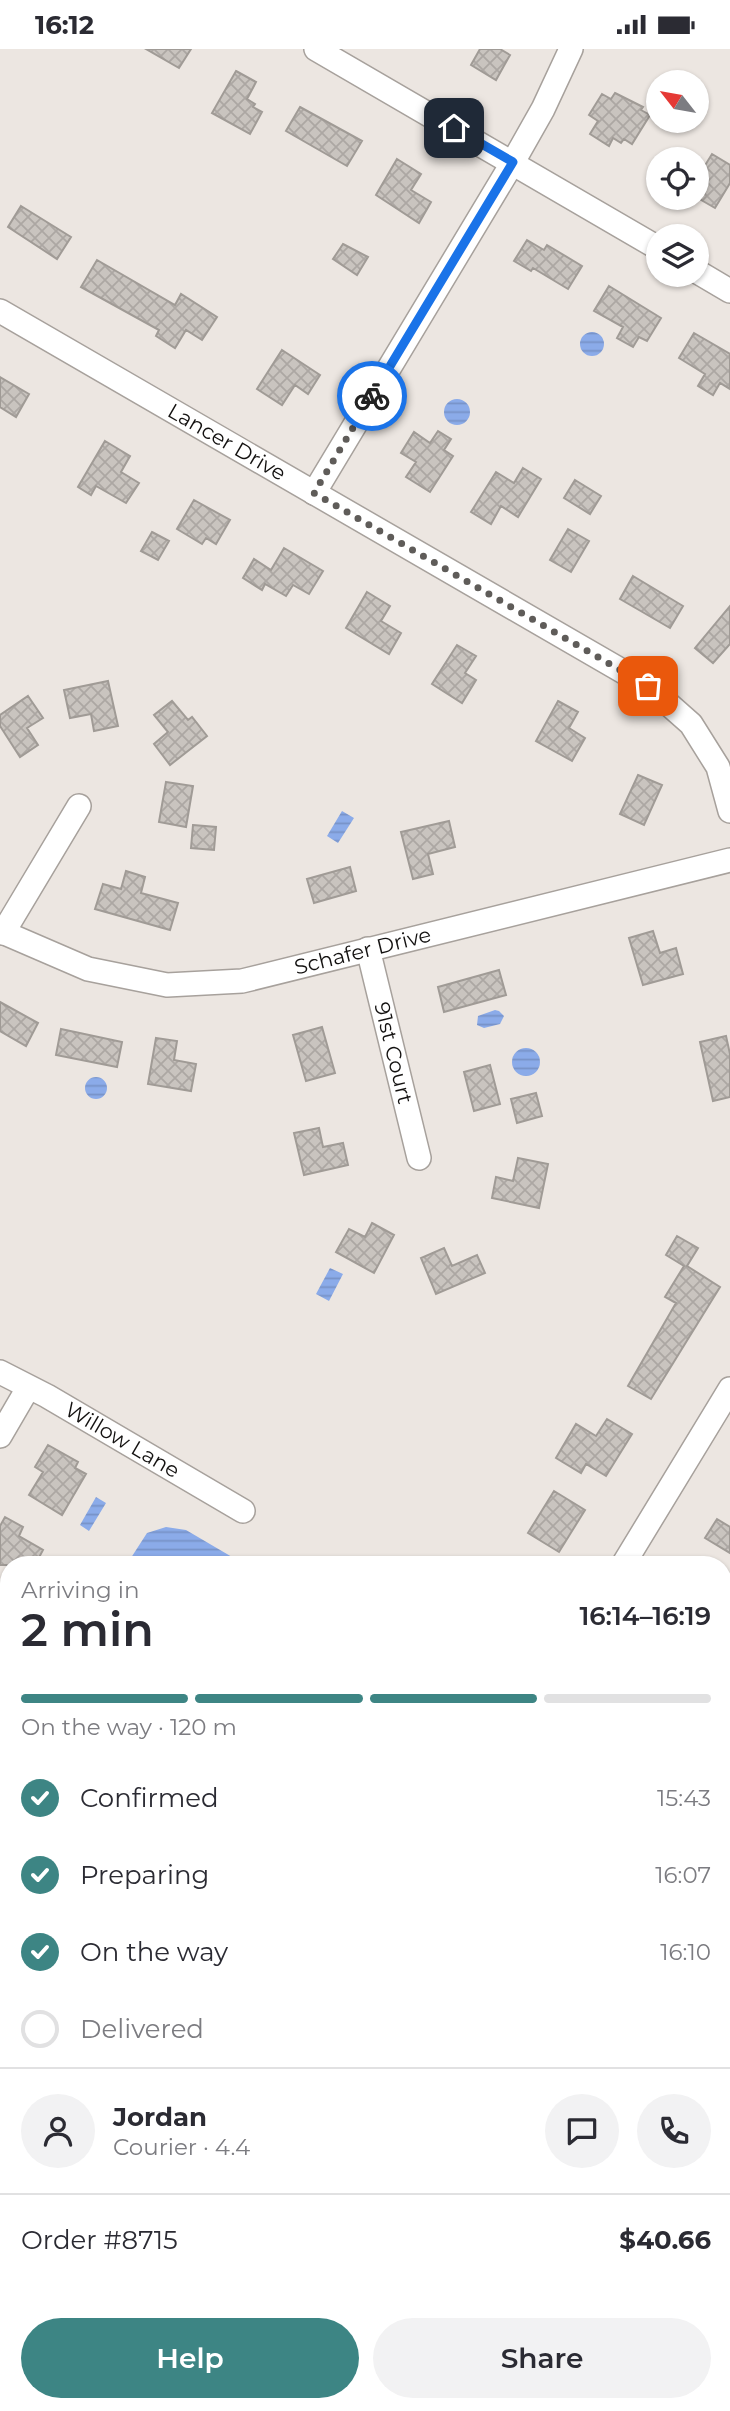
<!DOCTYPE html>
<meta charset="utf-8">
<style>
body{margin:0;font-family:Montserrat,sans-serif;background:#f2f2f3;color:#2b2b33;height:100vh;display:flex;flex-direction:column;font-size:26px;white-space:nowrap}
*{box-sizing:border-box;margin:0}
p{font-size:23px;color:#7c7c81}
.icon{flex:none;width:38px;height:38px;fill:none;stroke:currentColor;stroke-width:2;stroke-linecap:round;stroke-linejoin:round}
.map{position:relative;flex:1;overflow:hidden}
.details{position:absolute;left:0px;top:1507px;width:732px;height:856px;display:flex;flex-direction:column;background:#fff;border-radius:28px 28px 0 0;box-shadow:0 2px 5px #0004}
.details>*{flex:none}
.needle{width:46px;rotate:301deg}
.fabs{position:absolute;left:646px;top:21px;display:grid;gap:14px}
.fabs a{display:grid;place-items:center;width:63px;height:63px;border-radius:50%;background:#fff;box-shadow:0 2px 5px #0004;font-size:35px}
.pin{position:absolute;display:grid;place-items:center;width:60px;height:60px;color:#fff;margin:-30px;border-radius:14px;box-shadow:0 4px 10px #0006}
.courier{position:absolute;display:grid;place-items:center;width:70px;height:70px;margin:-35px;border:5px solid #1a73e8;border-radius:50%;background:#fff;color:#222;box-shadow:0 2px 9px #0007}
.summary em{font-style:normal;font-weight:600}
.summary div{display:flex;flex-direction:column-reverse}
.summary{display:flex;align-items:center;justify-content:space-between;height:119px;padding:0 21px}
h1{font-size:46px;font-weight:600;line-height:52px}
.bar{display:grid;grid-template-columns:repeat(4,1fr);gap:10px 7px;align-content:center;height:84px;padding:0 21px}
.bar i{height:9px;border-radius:5px;background:#e1e1e2}
.bar .current{background:#3d8584}
.bar p{grid-column:span 4}
.line{display:flex;align-items:center;gap:18px;padding:0 21px;border-top:2px solid #e1e1e2}
.line div{flex:1}
.round{display:grid;place-items:center;flex:none;width:74px;height:74px;border-radius:37px;background:#f2f2f3}
ol{padding:0 21px;list-style:none}
li{display:flex;align-items:center;gap:21px;height:77px}
li p{margin-inline-start:auto}
li .icon{padding:7px;border-radius:50%;background:#3d8584;color:#fff;stroke-width:4}
li:last-child{color:#7c7c81}
li i{width:38px;height:38px;border:4px solid #e1e1e2;border-radius:50%}
.button{display:flex;gap:14px;margin-top:auto;padding:14px 21px}
.button a{flex:1;height:80px;border-radius:42px;background:#3d8584;color:#fff;font-size:28px;font-weight:600;line-height:80px;text-align:center}
.button a+a{background:#f2f2f3;color:#2b2b33}
.status{display:flex;justify-content:space-between;align-items:center;height:49px;padding:0 35px;background:#fff;direction:ltr}
.status svg{height:19px;fill:currentColor}
.map>svg:first-child{display:block}
.water{fill:url(#water-rules)}
.building{fill:url(#building-cross-hatch);stroke:#a09b96;stroke-width:2}
.lines{fill:none;stroke-linecap:round;stroke-linejoin:round}
.minor-casing{stroke:#a7a19c;stroke-width:26}
.tertiary-casing{stroke:#a7a19c;stroke-width:32}
.minor{stroke:#fff;stroke-width:23}
.tertiary{stroke:#fff;stroke-width:28}
.done{stroke:#5f5c59;stroke-width:7;stroke-dasharray:0 12.6}
.route{stroke:#1a73e8;stroke-width:9}
.labels{text-anchor:middle;stroke-width:7;stroke-linejoin:round;paint-order:stroke}
.street-label{font-size:21px;fill:#131110;stroke:#fff}
</style>
<div class="status"><b>16:12</b><svg viewBox="0 0 49 12"><path d="M0 12V9h3v3zM5 12V6h3v6zM10 12V3h3v9zM15 12V0h3v12zM26 1h20v11H26zM47 4h2v5h-2z"/></svg></div>
<div class="map">
<svg width="730" height="2362" viewBox="0 0 730 2362">
<defs>
<pattern id="water-rules" width="6" height="5" patternUnits="userSpaceOnUse" patternTransform="scale(1.75)"><rect width="6" height="5" fill="#8babe9"/><path d="M0 2.5h6" fill="none" stroke="#7792c7"/></pattern>
<pattern id="building-cross-hatch" width="8" height="8" patternUnits="userSpaceOnUse" patternTransform="scale(1.75)"><rect width="8" height="8" fill="#c9c4bf"/><path d="M0 0l8 8M0 8l8-8" fill="none" stroke="#aca7a3"/></pattern>
</defs>
<rect width="100%" height="100%" fill="#ece6e1"/>
<path class="water" d="M580 295a12 12 0 1 1 24 0a12 12 0 1 1-24 0Z
M444 363a13 13 0 1 1 26 0a13 13 0 1 1-26 0Z
M342,762L354,769L338,794L327,787Z
M495,961L499,962L504,967L500,975L484,979L477,976L478,967Z
M512 1013a14 14 0 1 1 28 0a14 14 0 1 1-28 0Z
M85 1039a11 11 0 1 1 22 0a11 11 0 1 1-22 0Z
M330,1219L343,1225L329,1252L316,1245Z
M96,1448L106,1454L89,1482L80,1476Z
M166,1478L186,1481L244,1515H127L147,1484Z"/>
<path class="building" d="M146,0H191L179,19Z
M480,0H500L510,6L496,31L471,16Z
M236,22L256,33L247,50L255,55L253,58L262,63L250,85L212,64Z
M615,44L643,58L641,61L650,66L632,95L624,90L621,94L613,89L609,97L590,85L598,72L589,66L602,45L611,50Z
M300,58L362,92L347,117L286,82Z
M712,105L730,116V134L715,159L696,148V131Z
M397,110L421,125L411,141L431,153L419,174L376,146Z
M21,157L71,188L57,210L8,178Z
M527,191L544,201L547,196L582,217L568,240L533,219L531,222L514,212Z
M343,195L368,208L357,226L333,210Z
M97,211L175,256L181,245L217,268L202,291L186,281L175,299L156,287L159,281L81,238Z
M609,237L661,269L647,292L639,288L633,298L617,289L623,278L594,262Z
M694,284L730,305V340L720,334L713,346L698,337L705,325L679,309Z
M282,301L320,326L308,345L295,336L282,356L257,340Z
M0,328L29,345L16,368L0,358Z
M438,382L451,390L444,401L453,407L430,443L406,428L416,413L401,404L414,383L430,394Z
M105,392L130,407L121,423L139,434L126,454L96,437L91,446L78,438Z
M523,419L541,430L518,468L501,457L491,475L471,463L496,423L514,434Z
M575,431L601,447L590,465L564,449Z
M194,451L230,471L216,495L206,489L202,495L177,480Z
M568,480L589,492L571,523L550,511Z
M152,483L169,492L158,511L141,502Z
M284,499L323,522L309,545L293,536L286,547L265,535L262,541L243,529L254,510L271,521Z
M633,527L683,557L670,579L620,550Z
M367,543L390,557L381,572L401,584L389,605L346,579Z
M730,557V595L713,614L695,599Z
M457,596L476,607L465,624L476,631L462,654L432,635Z
M108,632L118,677L94,682L91,665L70,669L64,641Z
M28,647L43,669L27,679L38,696L20,708L0,677V666Z
M172,652L188,671L192,668L207,687L170,716L154,695L168,683L154,666Z
M558,652L578,663L569,679L585,689L572,712L536,692Z
M638,726L662,736L644,776L620,765Z
M166,733L193,737L186,778L159,773Z
M449,772L455,798L428,805L433,825L413,830L401,783Z
M193,776L216,778L214,801L191,799Z
M350,818L356,842L314,854L307,830Z
M126,822L145,828L141,844L178,854L170,881L95,860L103,835L121,840Z
M653,882L660,904L676,899L683,925L643,936L629,889Z
M499,921L506,946L444,963L438,938Z
M0,953L38,974L26,997L0,982Z
M322,978L335,1024L306,1032L293,986Z
M61,980L122,993L117,1018L56,1006Z
M726,987L730,1005V1048L713,1052L700,993Z
M156,989L177,992L174,1011L196,1015L191,1042L148,1035Z
M490,1016L500,1055L474,1062L464,1023Z
M536,1044L542,1067L517,1074L511,1050Z
M319,1079L323,1098L343,1094L348,1116L304,1126L294,1084Z
M518,1109L548,1115L539,1159L492,1149L496,1128L513,1132Z
M372,1174L394,1186L374,1224L336,1203L349,1180L365,1188Z
M677,1187L698,1199L687,1217L720,1238L651,1350L628,1337L676,1254L665,1248L684,1217L666,1206Z
M444,1199L452,1217L477,1206L485,1224L436,1245L421,1209Z
M607,1370L632,1385L606,1427L586,1415L581,1424L556,1409L576,1375L596,1387Z
M48,1396L78,1413L75,1419L86,1425L62,1466L29,1446L43,1423L35,1418Z
M554,1442L585,1461L559,1503L528,1484Z
M5,1468L23,1478L19,1487L43,1501L35,1516H0V1477Z
M717,1470L730,1478V1504L705,1489Z"/>
<g class="lines">
<g class="minor-casing">
<g id="minor">
<path d="M316,0L658,199"/>
<path d="M696,222L730,242"/>
<path id="s1" d="M0,262L648,637L691,675L718,718L730,762"/>
<path d="M314,444L513,113L543,60L571,0"/>
<path id="s2" d="M0,882L88,920L167,936L242,932L730,811"/>
<path d="M3,884L79,757"/>
<path id="s3" d="M368,900L419,1109"/>
<path id="s4" d="M0,1323L47,1347L243,1462"/>
<path d="M0,1387L28,1339"/>
<path d="M623,1516L730,1340"/>
<path d="M661,2354L675,2362"/>
<path d="M710,2354L717,2362"/>
</g>
</g>
<g class="tertiary-casing">
<path id="tertiary" d="M723,2121L730,2109
M576,2362L581,2354"/>
</g>
<use href="#minor" class="minor"/>
<use href="#tertiary" class="tertiary"/>
</g>
<g class="lines">
<path class="done" d="M372,347L314,444L648,637"/>
<path class="route" d="M372,347L513,113L454,79"/>
</g>
<g class="labels">
<g class="street-label">
<text dy="7" stroke="none"><textPath href="#s1" startOffset="262">Lancer Drive</textPath></text>
<text dy="7" stroke="none"><textPath href="#s2" startOffset="376">Schafer Drive</textPath></text>
<text dy="7" stroke="none"><textPath href="#s3" startOffset="107">91st Court</textPath></text>
<text dy="7" stroke="none"><textPath href="#s4" startOffset="140">Willow Lane</textPath></text>
</g>
</g>
</svg>
<div class="fabs">
<a><svg class="needle" viewBox="-14 -14 28 28"><path d="M0-13l5 13h-10z" fill="#e53935"/><path d="M0 13l5-13h-10z" fill="#7c7c81"/></svg></a>
<a><svg class="icon" aria-label="locate" viewBox="0 0 24 24"><circle cx="12" cy="12" r="6"/><path d="M12 2v4M12 18v4M2 12h4M18 12h4"/></svg></a>
<a><svg class="icon" aria-label="layers" viewBox="0 0 24 24"><path d="M12 4l9 5-9 5-9-5zM3 14l9 5 9-5"/></svg></a>
</div>
<div class="pin" style="left:648px;top:637px;background:#ea580c"><svg class="icon" aria-label="bag" viewBox="0 0 24 24"><path d="M5 8h14l-1 12H6zM9 8a3 3 0 0 1 6 0"/></svg></div>
<div class="pin" style="left:454px;top:79px;background:#1f2937"><svg class="icon" aria-label="home" viewBox="0 0 24 24"><path d="M3 11l9-7 9 7M6 9v11h12V9"/></svg></div>
<div class="courier" style="left:372px;top:347px"><svg class="icon" aria-label="bike" viewBox="0 0 24 24"><circle cx="6" cy="16" r="4"/><circle cx="18" cy="16" r="4"/><path d="M6 16l4-8h5l3 8M10 8l3 8H6M13 5h3"/></svg></div>
<section class="details">
<div class="summary"><div><h1>2 min</h1><p>Arriving in</p></div><em>16:14–16:19</em></div>
<div class="bar"><i class="current"></i><i class="current"></i><i class="current"></i><i></i><p>On the way · 120 m</p></div>
<ol>
<li><svg class="icon" aria-label="check" viewBox="0 0 24 24"><path d="M5 12l5 5 9-10"/></svg>Confirmed<p>15:43</p></li>
<li><svg class="icon" aria-label="check" viewBox="0 0 24 24"><path d="M5 12l5 5 9-10"/></svg>Preparing<p>16:07</p></li>
<li><svg class="icon" aria-label="check" viewBox="0 0 24 24"><path d="M5 12l5 5 9-10"/></svg>On the way<p>16:10</p></li>
<li><i></i>Delivered</li>
</ol>
<div class="line" style="height:126px"><a class="round"><svg class="icon" aria-label="person" viewBox="0 0 24 24"><circle cx="12" cy="8" r="4"/><path d="M4 21q1-7 8-7t8 7"/></svg></a><div><b>Jordan</b><p>Courier · 4.4</p></div><a class="round"><svg class="icon" aria-label="chat" viewBox="0 0 24 24"><path d="M4 5h16v11H9l-5 4z"/></svg></a><a class="round"><svg class="icon" aria-label="phone" viewBox="0 0 24 24"><path d="M5 4h4l2 5-3 2q2 4 5 5l2-3 5 2v4C11 20 4 13 5 4z"/></svg></a></div>
<div class="line" style="height:91px"><div>Order #8715</div><b>$40.66</b></div>
<div class="button"><a>Help</a><a>Share</a></div>
</section>
</div>
